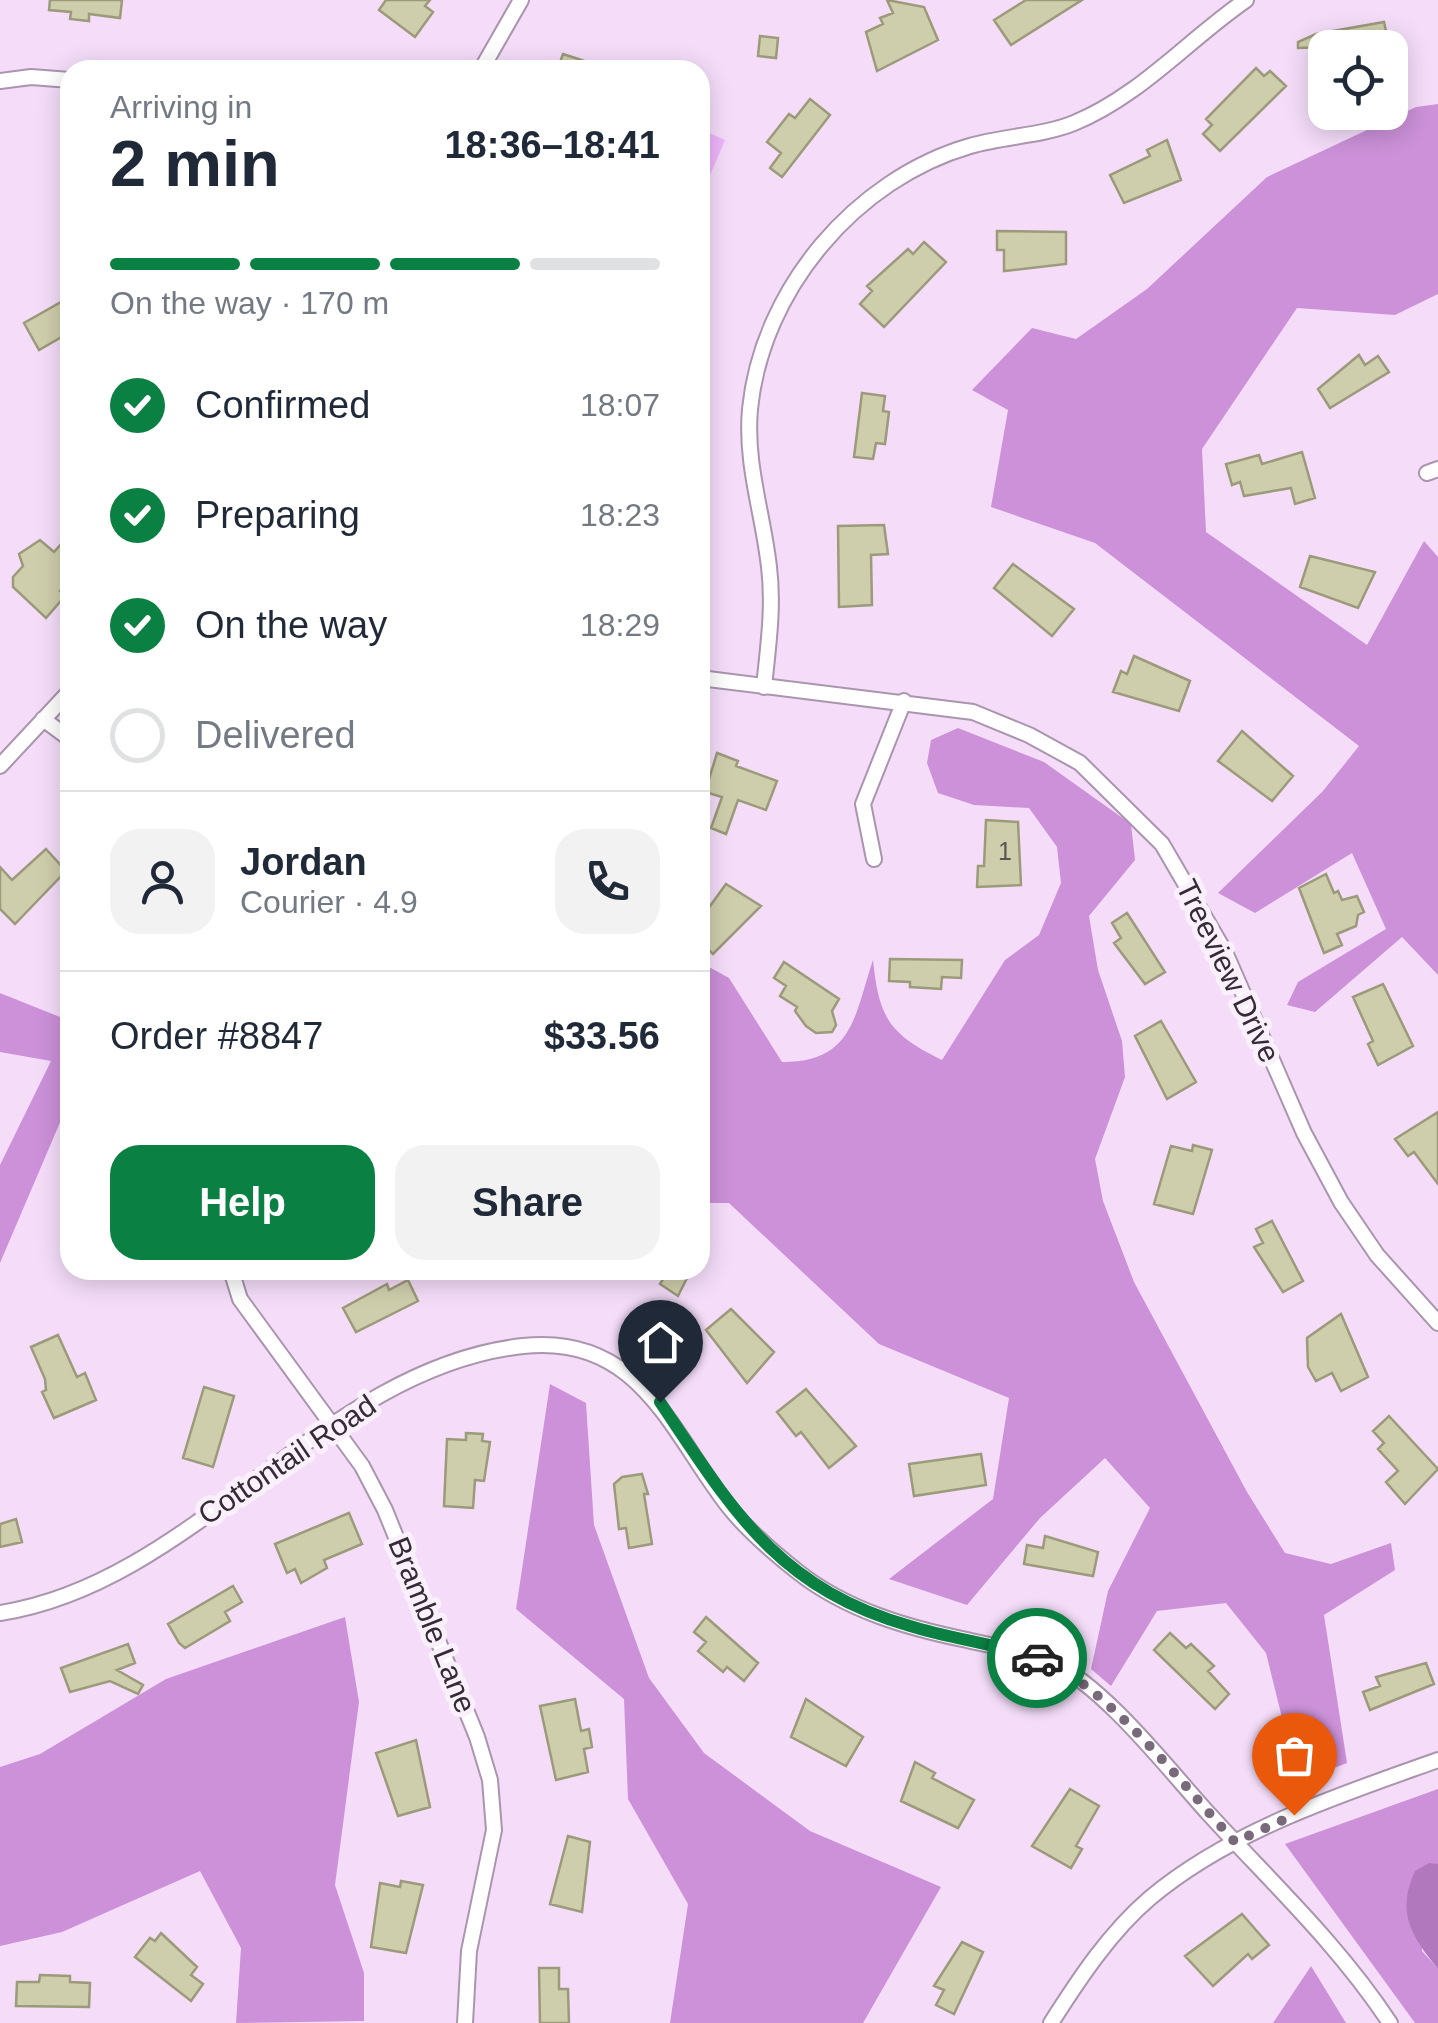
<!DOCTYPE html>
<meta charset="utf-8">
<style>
body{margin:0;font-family:Helvetica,sans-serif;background:#f2f2f3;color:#1f2937;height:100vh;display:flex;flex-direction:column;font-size:38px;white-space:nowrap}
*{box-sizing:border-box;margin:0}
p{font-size:32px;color:#747a83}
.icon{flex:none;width:55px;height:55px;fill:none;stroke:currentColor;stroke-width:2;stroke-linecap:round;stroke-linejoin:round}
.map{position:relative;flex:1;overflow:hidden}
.panel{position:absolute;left:60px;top:60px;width:650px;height:1220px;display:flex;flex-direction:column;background:#fff;border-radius:30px;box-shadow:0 5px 25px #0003}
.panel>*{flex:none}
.buttons{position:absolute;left:1308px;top:30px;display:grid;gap:20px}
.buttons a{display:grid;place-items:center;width:100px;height:100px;border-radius:20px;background:#fff;box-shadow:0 5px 25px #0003;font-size:50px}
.pin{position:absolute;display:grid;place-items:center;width:85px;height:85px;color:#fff;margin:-102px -42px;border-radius:50% 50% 50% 0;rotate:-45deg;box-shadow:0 0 10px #0007}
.pin .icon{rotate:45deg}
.courier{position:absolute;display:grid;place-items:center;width:100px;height:100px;margin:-50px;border:8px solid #0b8043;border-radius:50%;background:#fff;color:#222;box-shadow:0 2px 12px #0007}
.overview em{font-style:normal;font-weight:700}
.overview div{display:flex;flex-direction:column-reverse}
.overview{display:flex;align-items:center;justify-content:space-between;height:170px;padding:0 50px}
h1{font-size:65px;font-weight:700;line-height:75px}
.bar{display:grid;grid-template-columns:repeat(4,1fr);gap:15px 10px;align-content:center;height:120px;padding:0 50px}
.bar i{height:12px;border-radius:8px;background:#e0e1e3}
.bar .current{background:#0b8043}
.bar p{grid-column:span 4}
.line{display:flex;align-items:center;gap:25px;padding:0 50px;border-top:2px solid #e0e1e3}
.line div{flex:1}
.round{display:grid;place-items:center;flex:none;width:105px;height:105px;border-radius:30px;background:#f2f2f3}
ol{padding:0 50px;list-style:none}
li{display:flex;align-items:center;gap:30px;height:110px}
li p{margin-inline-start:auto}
li .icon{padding:10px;border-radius:50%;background:#0b8043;color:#fff;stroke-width:4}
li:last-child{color:#747a83}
li i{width:55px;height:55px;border:5px solid #e0e1e3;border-radius:50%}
.action{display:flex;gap:20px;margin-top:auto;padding:20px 50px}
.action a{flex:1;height:115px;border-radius:30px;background:#0b8043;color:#fff;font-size:40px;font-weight:700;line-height:115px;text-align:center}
.action a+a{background:#f2f2f3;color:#1f2937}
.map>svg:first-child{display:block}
.green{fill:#efb5fc}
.forest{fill:#cc91d9}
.water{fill:#b278be}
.building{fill:#cfceac;stroke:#9b9a7a;stroke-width:2.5}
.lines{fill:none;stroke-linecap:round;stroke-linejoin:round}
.street-casing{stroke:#aa94ae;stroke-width:18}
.street{stroke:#fff;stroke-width:14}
.done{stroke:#78697b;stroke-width:10;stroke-dasharray:0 18}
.route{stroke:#0b8043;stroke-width:12}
.labels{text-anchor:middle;stroke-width:10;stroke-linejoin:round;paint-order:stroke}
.number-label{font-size:25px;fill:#5b5454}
.street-label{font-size:30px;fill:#342b36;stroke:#faf0fc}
</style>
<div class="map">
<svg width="1438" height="2023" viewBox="0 0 1438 2023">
<rect width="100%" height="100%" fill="#f5ddfa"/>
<path class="green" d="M700,129L725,140L700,199Z"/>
<path class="forest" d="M1438,104V294L1395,315L1297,308L1202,449L1206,532L1367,645L1424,541L1438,557V975L1402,937L1315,1012L1287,1005L1298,982L1386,929L1352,853L1255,913L1218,893L1323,791L1359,746L1095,543L991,507L1008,410L972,390L1032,328L1076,339L1147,289L1267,177L1416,107Z
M958,728L1044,762L1131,824L1135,860L1089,916L1098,970L1122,1041L1125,1077L1095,1159L1103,1201L1134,1282L1247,1492L1285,1553L1331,1564L1391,1543L1395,1570L1324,1615L1347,1763L1298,1782L1266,1653L1226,1603L1157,1611L1111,1686L1091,1669L1108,1591L1150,1508L1105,1458L1040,1518L967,1605L889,1579L993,1499L1009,1398L879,1344L729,1203H700V962L729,978L782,1062C853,1062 854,1017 873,960C879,1018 889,1034 942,1060L1005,960L1039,935L1061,883L1057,847L1029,808L974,805L938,793L927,763L931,740Z
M0,993L70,1021V1099L0,1263V1165L51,1061L0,1052Z
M550,1384L586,1403L594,1525L649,1678L704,1753L810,1831L941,1887L863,2023H670L688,1904L628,1799L624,1699L516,1609Z
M345,1617L359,1702L335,1885L364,1973V2021L236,2023L241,1948L200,1871L62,1932L0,1946V1767L40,1754L166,1679Z
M1438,1789V1864H1429L1422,1951L1438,1969V2023H1415L1285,1844Z
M1311,1966L1346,2023H1273Z"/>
<path class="water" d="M1429,1863L1438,1864V1969C1411,1936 1396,1912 1415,1871Z"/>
<path class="building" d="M50,0H122L120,18L89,14V21L70,19L71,12L49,10Z
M386,0H430L425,6L433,12L415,37L379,10Z
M887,0L924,7L938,40L877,71L866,32L883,24L880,18L893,13Z
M1026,0H1082L1011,45L994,20Z
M1384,22L1389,45L1298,48V42L1316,34Z
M760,36L778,38L776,58L758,56Z
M563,54L603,67L602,70H557Z
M1256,68L1264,76L1270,71L1286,86L1220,151L1203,134L1212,125L1206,119Z
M810,99L830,115L782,177L770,168L781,153L767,142L789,114L795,118Z
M1167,140L1181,180L1124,203L1110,175L1150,156L1147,150Z
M997,231L1066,232V264L1004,271V250H997Z
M924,242L946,262L884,327L860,304L872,291L867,286L908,249L913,254Z
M70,297V327L63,331L65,335L39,350L24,323Z
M1359,355L1365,365L1378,356L1389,372L1330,408L1318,389Z
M862,393L885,396L883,411L889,412L885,444L876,443L873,459L854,457Z
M1302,452L1315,498L1295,504L1291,488L1244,496L1240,482L1232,485L1226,464L1259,455L1262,464Z
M884,525L888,554L871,555L872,605L839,607L838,526Z
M70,534V580L60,591L65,596L46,618L13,587V577L23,566L19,554L40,540L54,552Z
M1310,556L1375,572L1358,608L1300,587Z
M1013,564L1074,609L1052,636L994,588Z
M1134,656L1190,681L1179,711L1113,692L1121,671L1127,674Z
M1242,731L1293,776L1272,801L1218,761Z
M717,753L738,761L736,766L777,781L766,810L738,800L726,834L711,828L722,797L705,792Z
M986,820L1018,822L1021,885L977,887L978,866H984Z
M46,849L66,871L15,924L0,909V867L12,880Z
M1326,874L1334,893L1338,891L1342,900L1357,896L1364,912L1358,915L1356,926L1337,934L1342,945L1324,953L1299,888Z
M726,884L761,906L713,954L700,942V920Z
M1127,913L1165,972L1145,984L1114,943L1121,938L1112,923Z
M890,959L962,960L961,978L942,977L941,989L910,987V982L889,981Z
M784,962L839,999L832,1011L836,1025L832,1032L816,1033L806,1026L795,1011L797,1007L780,996L786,986L774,978Z
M1383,984L1413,1046L1378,1065L1368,1044L1373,1041L1353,997Z
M1161,1021L1196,1082L1167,1099L1135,1036Z
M1438,1112V1184L1414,1152L1408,1156L1395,1139Z
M1193,1145L1212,1150L1193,1214L1154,1204L1171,1146L1192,1151Z
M1272,1221L1303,1281L1283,1292L1254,1247L1263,1243L1256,1229Z
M669,1270H691L678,1296L660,1284Z
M408,1280L418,1301L356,1332L343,1308L387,1284L389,1290Z
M731,1309L774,1352L747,1383L706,1330Z
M1341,1314L1368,1377L1341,1391L1332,1373L1316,1381L1308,1367L1307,1338Z
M58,1335L77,1377L85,1373L96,1400L54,1418L42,1392L46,1390L45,1379L31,1347Z
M204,1387L234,1396L213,1467L183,1458Z
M806,1389L856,1446L829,1468L801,1432L796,1436L777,1412Z
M1389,1416L1438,1469L1405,1504L1386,1482L1398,1471L1378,1449L1384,1443L1373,1431Z
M466,1433L483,1434L482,1441L490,1442L484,1481L475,1480L473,1508L444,1506L447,1439L466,1440Z
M981,1454L986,1485L914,1496L909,1464Z
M642,1474L648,1494H644L652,1544L629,1548L626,1528L619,1529L614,1484L622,1477Z
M349,1513L362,1544L324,1560L327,1568L301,1583L295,1569L287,1573L275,1544Z
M16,1519L22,1542L0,1547V1524Z
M1045,1536L1098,1552L1093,1576L1024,1564L1027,1545L1043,1548Z
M233,1586L242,1602L225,1612L230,1621L185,1648L179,1643L168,1624Z
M706,1617L758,1663L744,1681L727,1667L723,1672L698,1651L706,1642L694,1632Z
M1170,1633L1186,1648L1191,1644L1214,1666L1208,1671L1229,1694L1215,1709L1154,1650Z
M128,1644L135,1663L117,1670L143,1685L138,1694L110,1681L70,1692L61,1668Z
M1426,1663L1434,1684L1370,1710L1363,1692L1380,1686L1376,1677Z
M575,1699L581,1731L589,1729L592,1747L584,1749L588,1772L556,1780L540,1706Z
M806,1699L863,1737L846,1766L791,1737Z
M416,1740L430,1807L398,1816L376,1753Z
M915,1762L935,1773L932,1778L974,1800L958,1828L901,1801Z
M1070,1789L1099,1806L1076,1846L1082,1849L1071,1868L1032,1846Z
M568,1836L590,1842L582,1912L550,1904Z
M401,1881L423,1885L406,1953L371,1947L380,1883L400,1887Z
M1242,1914L1269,1945L1252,1959L1248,1954L1213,1986L1185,1956Z
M161,1933L197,1967L191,1975L203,1984L191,2001L135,1957L150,1938L155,1941Z
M962,1942L983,1952L954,2014L936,2005L944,1990L934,1986Z
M539,1968H559V1989H568L569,2023H540Z
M40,1975L70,1976V1982L90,1983L89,2007L16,2006L17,1982H39Z"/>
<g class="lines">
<g class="street-casing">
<path id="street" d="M481,70L521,0
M0,81L31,77L70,80
M1427,473L1438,469
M700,678L973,712L1029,735L1080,763L1162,844L1225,952L1304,1133L1341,1202L1377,1255L1438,1323
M764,687C768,647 774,607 769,567C763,513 745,464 750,409C762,289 856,179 970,146C1004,136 1042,136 1074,123C1140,96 1188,40 1246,0
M43,719L70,739
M0,766L70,691
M874,859L863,804L904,701
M231,1270L240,1299L362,1466L385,1510L477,1737L490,1780L494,1830L469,1951L465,2023
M0,1613C196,1583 323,1368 523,1346C640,1333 671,1433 729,1507C748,1531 774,1553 798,1572C846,1610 908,1628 967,1640C995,1647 1025,1650 1051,1662C1103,1685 1169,1770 1208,1813C1271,1882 1338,1944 1390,2023
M1051,2023C1079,1979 1110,1932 1150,1898C1231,1830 1340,1795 1438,1760"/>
</g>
<use href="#street" class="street"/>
</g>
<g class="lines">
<path class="done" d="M1037,1658C1102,1679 1188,1791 1235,1842L1294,1815"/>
<path class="route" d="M660,1402C732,1509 777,1588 910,1626C952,1639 996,1644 1037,1658"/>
</g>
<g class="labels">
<g class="number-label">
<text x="1005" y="860">1</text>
</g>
<g class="street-label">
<text transform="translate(1228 971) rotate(64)" y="10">Treeview Drive</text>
<text transform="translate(287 1460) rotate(-34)" y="10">Cottontail Road</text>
<text transform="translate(432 1625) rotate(68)" y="10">Bramble Lane</text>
</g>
</g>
</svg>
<div class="buttons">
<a><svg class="icon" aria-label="locate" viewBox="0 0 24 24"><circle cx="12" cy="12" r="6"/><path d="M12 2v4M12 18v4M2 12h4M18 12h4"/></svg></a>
</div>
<div class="pin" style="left:1294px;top:1815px;background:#ea580c"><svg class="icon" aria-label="bag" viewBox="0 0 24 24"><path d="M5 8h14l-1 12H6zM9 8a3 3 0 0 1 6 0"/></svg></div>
<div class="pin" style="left:660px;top:1402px;background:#1f2937"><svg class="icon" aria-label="home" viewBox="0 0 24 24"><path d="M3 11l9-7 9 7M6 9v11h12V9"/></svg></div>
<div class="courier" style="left:1037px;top:1658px"><svg class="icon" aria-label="car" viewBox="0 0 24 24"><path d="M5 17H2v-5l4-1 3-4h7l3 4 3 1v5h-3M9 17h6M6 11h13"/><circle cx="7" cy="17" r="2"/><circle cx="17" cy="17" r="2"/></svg></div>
<section class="panel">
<div class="overview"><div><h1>2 min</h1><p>Arriving in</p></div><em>18:36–18:41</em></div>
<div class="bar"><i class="current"></i><i class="current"></i><i class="current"></i><i></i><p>On the way · 170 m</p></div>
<ol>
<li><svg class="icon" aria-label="check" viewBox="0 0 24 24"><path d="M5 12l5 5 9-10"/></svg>Confirmed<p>18:07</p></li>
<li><svg class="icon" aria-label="check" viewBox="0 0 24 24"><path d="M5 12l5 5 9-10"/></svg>Preparing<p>18:23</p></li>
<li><svg class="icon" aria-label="check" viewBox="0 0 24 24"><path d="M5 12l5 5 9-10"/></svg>On the way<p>18:29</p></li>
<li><i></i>Delivered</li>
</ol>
<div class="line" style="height:180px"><a class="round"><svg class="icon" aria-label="person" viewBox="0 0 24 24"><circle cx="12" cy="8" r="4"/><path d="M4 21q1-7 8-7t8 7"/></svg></a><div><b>Jordan</b><p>Courier · 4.9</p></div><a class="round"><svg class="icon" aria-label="phone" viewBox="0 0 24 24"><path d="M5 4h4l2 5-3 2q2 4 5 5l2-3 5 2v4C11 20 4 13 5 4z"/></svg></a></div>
<div class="line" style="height:130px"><div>Order #8847</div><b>$33.56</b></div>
<div class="action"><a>Help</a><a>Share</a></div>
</section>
</div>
